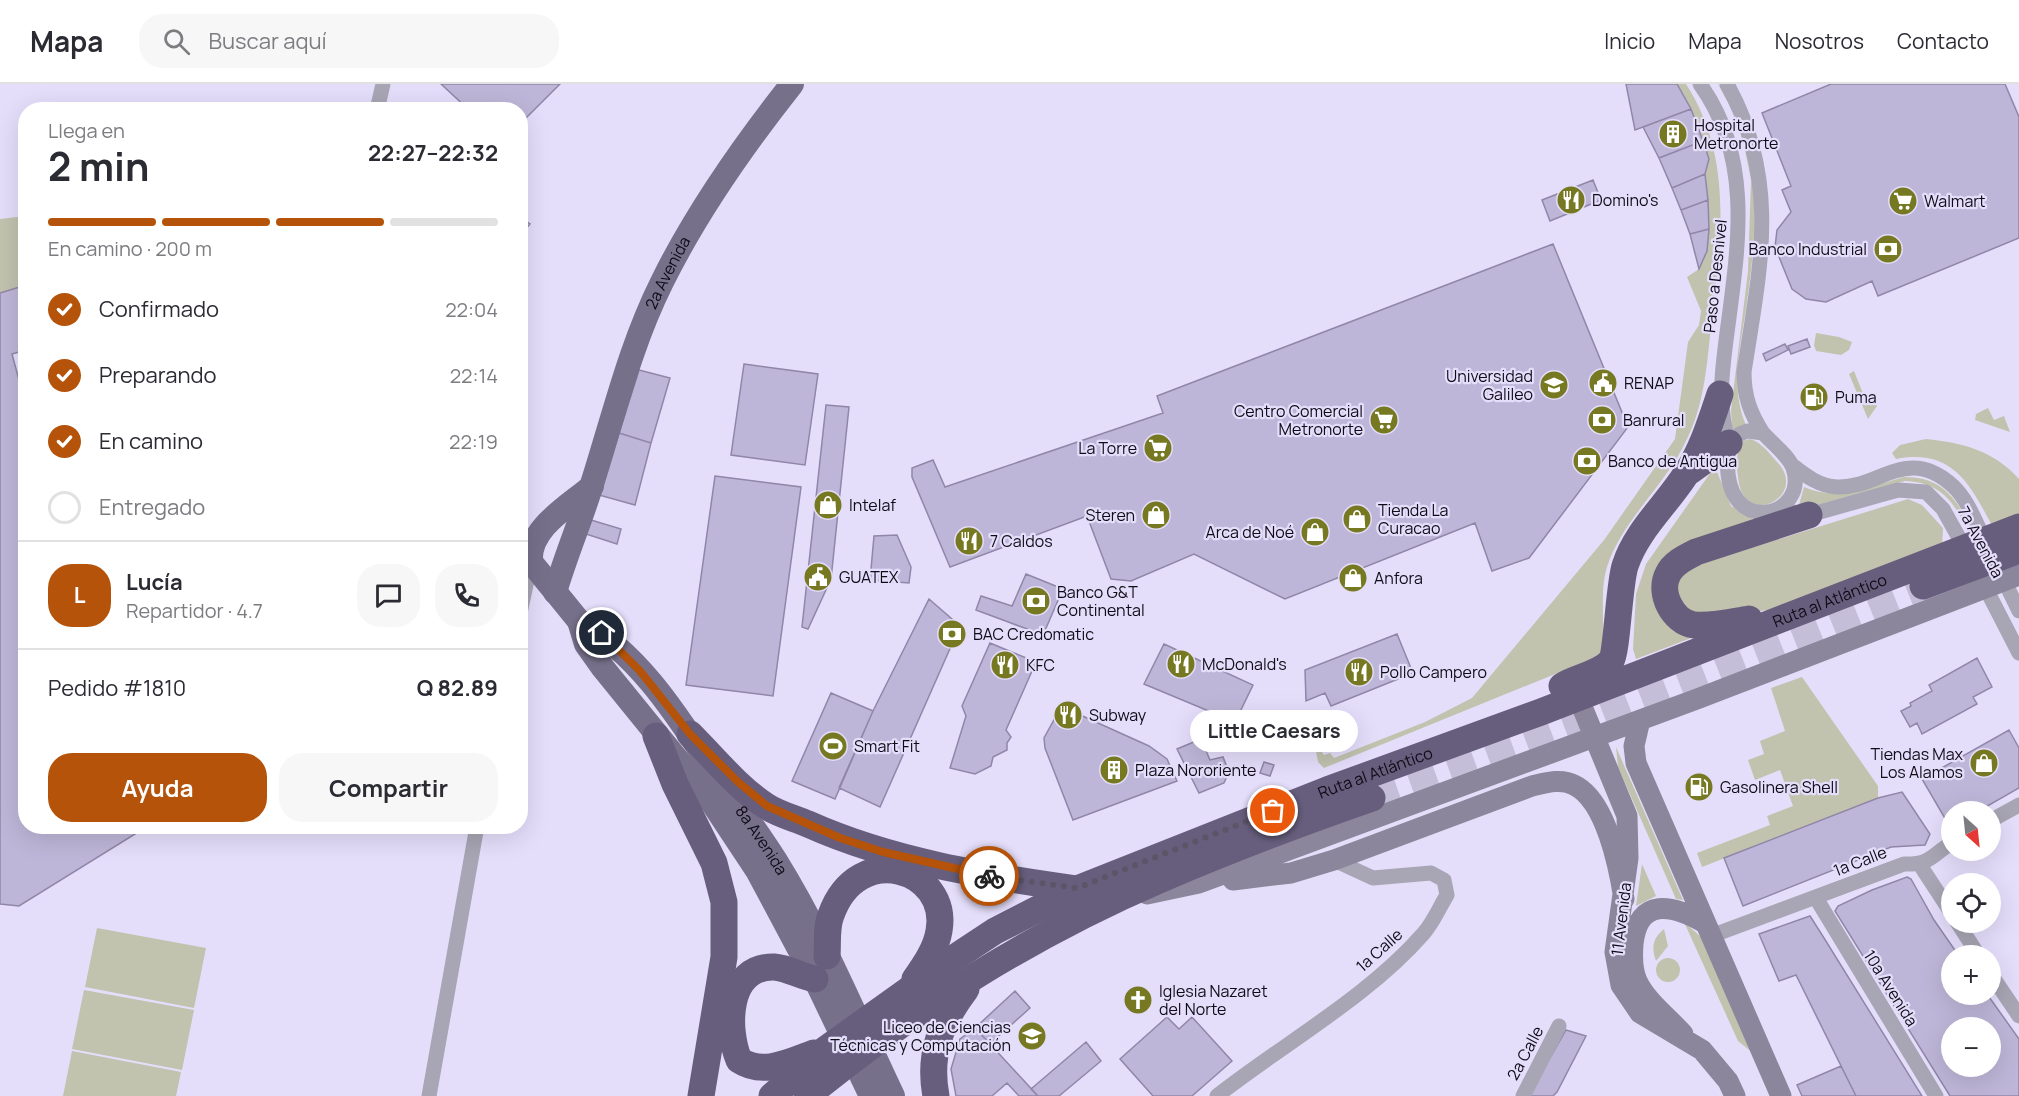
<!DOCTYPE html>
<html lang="es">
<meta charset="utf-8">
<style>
body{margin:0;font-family:Manrope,sans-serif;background:#f7f7f7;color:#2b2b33;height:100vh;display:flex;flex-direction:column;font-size:22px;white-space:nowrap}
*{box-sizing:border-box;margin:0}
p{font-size:20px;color:#7c7c81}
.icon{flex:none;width:33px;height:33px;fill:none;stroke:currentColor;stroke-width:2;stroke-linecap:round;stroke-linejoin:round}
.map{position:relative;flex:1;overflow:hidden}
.panel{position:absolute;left:18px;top:18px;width:510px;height:732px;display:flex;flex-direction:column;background:#fff;border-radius:24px;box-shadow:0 6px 24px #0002}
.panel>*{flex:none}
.needle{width:39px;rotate:153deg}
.tools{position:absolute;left:1941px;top:717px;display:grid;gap:12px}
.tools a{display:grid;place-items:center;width:60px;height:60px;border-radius:50%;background:#fff;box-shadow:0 6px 24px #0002;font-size:30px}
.pin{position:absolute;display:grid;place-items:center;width:51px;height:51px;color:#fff;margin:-26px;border:3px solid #fff;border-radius:50%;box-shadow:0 2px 6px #0007}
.courier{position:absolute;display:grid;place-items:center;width:60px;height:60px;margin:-30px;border:4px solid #b45309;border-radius:50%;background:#fff;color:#222;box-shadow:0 2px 8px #0007}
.bubble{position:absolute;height:42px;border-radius:21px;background:#fff;box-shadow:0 6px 24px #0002;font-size:20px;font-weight:700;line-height:42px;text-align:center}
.head em{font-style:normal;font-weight:700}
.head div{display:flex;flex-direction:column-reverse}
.head{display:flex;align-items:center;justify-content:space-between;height:102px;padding:0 30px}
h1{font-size:39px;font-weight:700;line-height:45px}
.bar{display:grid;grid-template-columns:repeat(4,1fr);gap:9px 6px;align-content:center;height:72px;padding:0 30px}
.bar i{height:8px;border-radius:4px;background:#e1e1e2}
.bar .current{background:#b45309}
.bar p{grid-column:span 4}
.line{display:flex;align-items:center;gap:15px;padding:0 30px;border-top:2px solid #e1e1e2}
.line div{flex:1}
.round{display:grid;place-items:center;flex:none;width:63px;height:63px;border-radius:24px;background:#f7f7f7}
ol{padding:0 30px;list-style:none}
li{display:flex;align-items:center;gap:18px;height:66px}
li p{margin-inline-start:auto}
li .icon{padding:6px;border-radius:50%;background:#b45309;color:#fff;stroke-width:4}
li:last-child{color:#7c7c81}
li i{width:33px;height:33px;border:3px solid #e1e1e2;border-radius:50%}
.primary-button{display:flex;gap:12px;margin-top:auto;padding:12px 30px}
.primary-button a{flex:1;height:69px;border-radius:24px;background:#b45309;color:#fff;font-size:24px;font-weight:700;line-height:69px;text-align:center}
.primary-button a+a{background:#f7f7f7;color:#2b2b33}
header{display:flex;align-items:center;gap:36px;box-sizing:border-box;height:84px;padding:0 30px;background:#fff;border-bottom:2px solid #e1e1e2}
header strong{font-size:28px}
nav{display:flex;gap:33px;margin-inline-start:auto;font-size:21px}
.search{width:420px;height:54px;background:#f7f7f7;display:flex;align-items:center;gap:15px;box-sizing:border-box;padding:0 21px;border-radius:24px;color:#7c7c81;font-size:22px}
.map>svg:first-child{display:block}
.green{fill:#c1c3af}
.building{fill:#beb6d8;stroke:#9087a8;stroke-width:1.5;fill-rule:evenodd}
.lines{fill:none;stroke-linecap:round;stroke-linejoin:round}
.highway-tunnel{stroke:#c5bed9;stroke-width:27;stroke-dasharray:27 14;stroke-linecap:butt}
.street{stroke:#a8a5b4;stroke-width:15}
.secondary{stroke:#8c869c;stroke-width:21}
.primary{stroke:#77708b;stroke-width:24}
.highway{stroke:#665e7c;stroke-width:27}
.done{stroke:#5a5567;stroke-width:6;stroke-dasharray:0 10.8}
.route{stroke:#b45309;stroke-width:8}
.labels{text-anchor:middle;stroke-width:4.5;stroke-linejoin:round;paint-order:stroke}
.poi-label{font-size:16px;fill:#0f0b17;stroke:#e5defb;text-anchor:start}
.street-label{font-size:16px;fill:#0f0b17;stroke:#e5defb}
</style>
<header>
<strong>Mapa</strong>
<div class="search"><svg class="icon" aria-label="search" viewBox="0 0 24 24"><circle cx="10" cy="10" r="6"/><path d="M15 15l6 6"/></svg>Buscar aquí</div>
<nav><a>Inicio</a><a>Mapa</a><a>Nosotros</a><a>Contacto</a></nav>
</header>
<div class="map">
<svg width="2019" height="1012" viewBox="0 0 2019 1012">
<rect width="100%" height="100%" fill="#e5defb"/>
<path class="green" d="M1677,0H1686C1734,74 1721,160 1711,242C1707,281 1704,322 1686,357C1665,402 1622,436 1607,483C1599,508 1606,542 1601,569L1592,575L1324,684L1318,678L1316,667H1321L1324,671L1330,669L1334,674L1425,638L1472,614L1604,456L1675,355L1688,258L1699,241L1701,227L1687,193L1699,185L1707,167L1705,90L1709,75L1691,25Z
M1718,0C1725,5 1730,18 1734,26C1764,85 1755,162 1746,225C1740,264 1730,304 1746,341L1736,346L1732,344L1731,326L1748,187L1751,96L1740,41Z
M25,132V201L0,209V135Z
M1816,249L1839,253L1852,258L1849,266L1841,271L1816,267L1814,261Z
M1854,287L1864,312L1877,309V322L1868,335L1849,290Z
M1988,324L1994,336L2004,332L2010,348L1975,336L1976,330Z
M1750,355C1761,358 1769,369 1777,378C1810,412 1743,447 1738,393C1736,379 1736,370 1742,357Z
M1926,355C1963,359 1993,366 2019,395V438L1995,447C1971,403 1955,364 1896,375L1892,369L1900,361Z
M1711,388H1717L1731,422L1753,435L1664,484L1694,553L1636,575L1633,565L1636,510L1646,480Z
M1904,393C1936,393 1951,407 1966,434L1962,435C1949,411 1934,398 1905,397L1810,423L1799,421L1804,403C1837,418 1871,402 1904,393Z
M1908,415L1922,421L1943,444L1942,463L1795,522L1753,528L1691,530L1676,509C1680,482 1692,484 1715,475Z
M1802,593L1878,702V714L1702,783L1697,769L1770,741L1767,732L1793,722L1780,686L1755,696L1748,676L1764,670L1760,657L1785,647L1771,604Z
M1616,663L1683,816L1676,815L1618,683Z
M1642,780L1656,812L1636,822Z
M1684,838L1701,853L1753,969L1738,957Z
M97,844L206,864L194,924L85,903Z
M1664,845L1668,862L1656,877C1651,863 1653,854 1664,845Z
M1656 886a12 12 0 1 1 24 0a12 12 0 1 1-24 0Z
M84,906L194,926L182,986L72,965Z
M72,967L181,988L176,1012H63Z"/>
<path class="building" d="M441,0H560L520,40V26H469Z
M1626,0H1677L1691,25L1635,46Z
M1831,0H2005L2019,33V154L1878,212L1872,197L1826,218L1806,215L1792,205L1775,163L1777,146L1791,128L1782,106L1791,102L1762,29Z
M1691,25L1703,57L1659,74L1643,43Z
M1703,57L1709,75L1705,90L1672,104L1659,74Z
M1705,90L1708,116L1681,126L1672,104Z
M1593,96L1601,116L1550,137L1542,116Z
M1708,116L1709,145L1690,150L1681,126Z
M520,133L530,140L520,152Z
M1709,145L1707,167L1699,185L1690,150Z
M1553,160L1628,343L1529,474L1492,487L1475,439L1285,515L1194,470L1131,497L1111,495L1087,432L950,483L912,393V384L933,376L945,403L1163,329L1157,312Z
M26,201V266L12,270L26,322V742H148L19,822L0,820V209Z
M1807,255L1810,263L1791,270L1788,262Z
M1785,260L1788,266L1766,277L1763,270Z
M744,280L818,290L805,381L731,371Z
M639,286L670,294L651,359L619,349Z
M826,321L849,323L831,495L808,545L802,543Z
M619,349L651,359L635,421L599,411Z
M715,392L801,403L773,612L686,601Z
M591,436L621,445L617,460L586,450Z
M897,451L911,483L909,499L870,496L874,452Z
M1026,490L1063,505L1043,551L976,526L981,512L1012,522Z
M929,515L960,542L880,723L839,704L873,627Z
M1397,550L1413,589L1331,622L1325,609L1306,617L1305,586Z
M990,559L1036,578L1006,646L1011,653L1007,659V666L993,673L991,682L975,690L950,684L966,632L962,622Z
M1164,560L1253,601L1237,634L1223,633L1144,600Z
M1977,574L1992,603L1973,613L1977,620L1922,650L1917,639L1910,643L1901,627L1911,622L1910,619L1932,607L1929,601Z
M831,609L873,627L835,715L792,697Z
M1067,625L1149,662L1167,675L1177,697L1073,736L1045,664L1044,654L1055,634Z
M2009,646L2019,664V704L1977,728H1952L1950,743L1922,695Z
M1201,655L1210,676L1223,673L1229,688L1224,699L1199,709L1177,665Z
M1264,678L1274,681L1270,692L1260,689Z
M1902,708L1930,750L1925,761L1891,763L1743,822L1724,774L1878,714Z
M1907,793L1911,795L1934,836L1959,872H1952V910H1987L2019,955V1012H1950L1835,827L1838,822L1872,806ZM1952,944H1990V982H1952Z
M1810,832L1824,854L1922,1012H1856L1796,891L1779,897L1759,850Z
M1015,907L1030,924L990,960L975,944Z
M1167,933L1179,945L1192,933L1232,977L1192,1012H1153L1120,975Z
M975,944L990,960L1038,1012H1019L1007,999L992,1012H956L951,985L960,955Z
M1566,946L1586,952L1557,1008L1553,1012H1528Z
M1086,958L1101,977L1059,1012H1038L1031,1005Z
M1841,982L1856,1012H1802L1797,1001Z"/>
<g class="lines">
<path class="highway-tunnel" d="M1372,714C1558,649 1740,576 1923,502"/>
<path class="street" d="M1700,0C1754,75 1738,164 1727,249C1722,287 1717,322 1729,359
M1727,0C1781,97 1760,185 1744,288C1744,312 1750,329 1763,349
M377,26L383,0
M1748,347L1763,349C1772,359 1789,372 1793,384C1810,435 1721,455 1728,372C1729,357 1733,351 1748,347Z
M1792,381C1806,392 1819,402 1837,403C1879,405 1907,360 1953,402C1969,417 1977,442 1987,461
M1778,425L1809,431L1898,406L1926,408L1943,425L1968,470
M2000,488L2019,527
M1982,497L2019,569
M520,529L531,478L529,475
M1990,737L2019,721
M1920,781L1952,830
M1816,814L1936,1012
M1957,838L1979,872
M1711,852L1904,780C1931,781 1931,771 1952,759
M1990,889L2019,932
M429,1012L477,742
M1217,1012C1283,960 1368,913 1423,850C1433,839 1439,824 1447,811L1444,796L1431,789L1373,794L1334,776
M1523,1012L1559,942"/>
<path class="secondary" d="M1578,613L1627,732L1628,774L1615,868L1621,901L1640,929L1702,966L1728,997L1735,1012
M1640,636L1634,662L1636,679L1781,1012
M1233,796L1291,789L1334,776L1532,702C1545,699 1561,694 1574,701C1606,716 1619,783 1624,815
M1147,810L1199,799L1697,615L2019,491
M1683,950C1668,933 1647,918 1637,897C1632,886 1632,873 1633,860C1638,812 1673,821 1705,839"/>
<g class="primary">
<path d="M592,402C569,422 528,444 531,478L579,537L586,560L603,584L711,717L758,788L815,895L871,1012"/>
<path id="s1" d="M555,508C566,471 581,436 592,400C614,331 630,262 662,198C697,127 743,62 792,0"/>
<path id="s2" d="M579,537C635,566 675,628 709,680C731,712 755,744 776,777C822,851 856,934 893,1012"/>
</g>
<g class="highway">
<path d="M1690,387L1729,359"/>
<path d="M1923,502L2019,466"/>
<path d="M1749,535C1731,538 1712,543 1694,541C1673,538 1658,509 1668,490C1673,479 1686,473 1696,468L1809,431"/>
<path d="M1562,602C1576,593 1600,590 1611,577C1617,568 1619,501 1625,482C1636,447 1667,420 1686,390C1702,366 1711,337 1720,310"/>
<path d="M690,650C714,674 737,703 766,722C778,730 794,734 808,740C893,778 985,792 1077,805"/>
<path d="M656,652L675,700L714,779L724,818V873L701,1012"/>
<path d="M827,872C828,859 826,843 831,831C858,755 950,785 939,847C936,865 925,881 915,895"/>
<path d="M814,969C789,978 763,992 739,976C726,945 726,882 774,883C788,884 800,892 815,895"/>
<path id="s3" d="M772,1012L826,965L945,880L995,847L1077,805L1327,706L1541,628L2019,443"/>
<path d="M807,1012C912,926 1033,850 1159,796C1229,766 1300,739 1372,714"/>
<path d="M936,1012C928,970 941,938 966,905"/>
</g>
</g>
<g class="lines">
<path class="done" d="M989,792L1077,804L1273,727"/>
<path class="route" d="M602,549L640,587L690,650L738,698L767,722L840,754L883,768L989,792"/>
</g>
<defs>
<g id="building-disc" transform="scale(1.5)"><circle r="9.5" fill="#767921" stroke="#e5defb"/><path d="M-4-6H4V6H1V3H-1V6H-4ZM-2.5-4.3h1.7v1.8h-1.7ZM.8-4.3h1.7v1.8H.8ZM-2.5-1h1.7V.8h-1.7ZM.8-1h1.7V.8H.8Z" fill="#fff"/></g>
<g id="restaurant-disc" transform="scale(1.5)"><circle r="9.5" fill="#767921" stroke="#e5defb"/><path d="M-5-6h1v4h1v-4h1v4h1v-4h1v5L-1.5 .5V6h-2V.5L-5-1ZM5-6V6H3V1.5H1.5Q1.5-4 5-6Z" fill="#fff"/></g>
<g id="supermarket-disc" transform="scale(1.5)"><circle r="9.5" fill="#767921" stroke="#e5defb"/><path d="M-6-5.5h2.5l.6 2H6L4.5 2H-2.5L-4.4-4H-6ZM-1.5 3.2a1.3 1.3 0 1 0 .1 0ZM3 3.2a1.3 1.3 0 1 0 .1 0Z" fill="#fff"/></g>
<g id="bank-disc" transform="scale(1.5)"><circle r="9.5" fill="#767921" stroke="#e5defb"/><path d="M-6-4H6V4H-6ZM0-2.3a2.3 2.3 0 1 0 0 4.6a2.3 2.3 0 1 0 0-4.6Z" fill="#fff"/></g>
<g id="civic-disc" transform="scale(1.5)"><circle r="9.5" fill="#767921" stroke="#e5defb"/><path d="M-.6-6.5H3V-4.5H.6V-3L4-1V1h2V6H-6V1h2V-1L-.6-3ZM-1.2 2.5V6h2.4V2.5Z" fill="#fff"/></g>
<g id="school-disc" transform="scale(1.5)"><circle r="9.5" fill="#767921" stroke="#e5defb"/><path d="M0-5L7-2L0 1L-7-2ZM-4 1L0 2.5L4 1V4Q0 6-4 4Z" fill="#fff"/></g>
<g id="fuel-disc" transform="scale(1.5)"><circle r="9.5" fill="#767921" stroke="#e5defb"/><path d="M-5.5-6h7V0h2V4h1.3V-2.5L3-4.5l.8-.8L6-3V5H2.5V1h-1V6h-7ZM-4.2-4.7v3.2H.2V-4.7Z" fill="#fff"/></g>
<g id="shop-disc" transform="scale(1.5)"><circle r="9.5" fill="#767921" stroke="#e5defb"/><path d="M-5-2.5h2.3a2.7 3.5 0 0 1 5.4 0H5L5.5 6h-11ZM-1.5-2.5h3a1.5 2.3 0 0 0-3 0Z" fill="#fff"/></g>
<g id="stadium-disc" transform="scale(1.5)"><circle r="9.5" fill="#767921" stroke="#e5defb"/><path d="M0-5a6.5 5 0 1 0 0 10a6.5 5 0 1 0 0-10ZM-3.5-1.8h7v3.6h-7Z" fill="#fff"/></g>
<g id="church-disc" transform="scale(1.5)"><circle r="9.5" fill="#767921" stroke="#e5defb"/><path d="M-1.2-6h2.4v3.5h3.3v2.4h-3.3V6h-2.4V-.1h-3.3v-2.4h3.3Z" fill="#fff"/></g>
</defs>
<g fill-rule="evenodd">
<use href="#building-disc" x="1673" y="50"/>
<use href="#restaurant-disc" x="1571" y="116"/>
<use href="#supermarket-disc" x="1903" y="117"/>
<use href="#bank-disc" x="1888" y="165"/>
<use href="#civic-disc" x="1603" y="299"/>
<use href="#school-disc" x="1554" y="301"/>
<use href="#fuel-disc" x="1814" y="313"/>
<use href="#supermarket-disc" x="1384" y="336"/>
<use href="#bank-disc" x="1602" y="336"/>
<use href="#supermarket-disc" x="1158" y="364"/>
<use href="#bank-disc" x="1587" y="377"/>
<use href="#shop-disc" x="828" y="421"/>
<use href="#shop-disc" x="1156" y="431"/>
<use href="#shop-disc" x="1357" y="435"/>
<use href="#shop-disc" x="1315" y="448"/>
<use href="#restaurant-disc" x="969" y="457"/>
<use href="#civic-disc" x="818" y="493"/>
<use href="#shop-disc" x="1353" y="494"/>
<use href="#bank-disc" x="1036" y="517"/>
<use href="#bank-disc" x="952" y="550"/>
<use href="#restaurant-disc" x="1181" y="580"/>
<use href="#restaurant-disc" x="1005" y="581"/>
<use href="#restaurant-disc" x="1359" y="588"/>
<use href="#restaurant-disc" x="1068" y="631"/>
<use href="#stadium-disc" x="833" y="662"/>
<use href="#shop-disc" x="1984" y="679"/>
<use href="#building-disc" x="1114" y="686"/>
<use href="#fuel-disc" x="1699" y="703"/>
<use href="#church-disc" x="1138" y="916"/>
<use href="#school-disc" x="1032" y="952"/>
</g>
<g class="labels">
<g class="poi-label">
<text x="1694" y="47">Hospital<tspan x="1694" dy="18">Metronorte</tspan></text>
<text x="1592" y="122">Domino's</text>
<text x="1924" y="123">Walmart</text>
<text x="1867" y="171" text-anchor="end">Banco Industrial</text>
<text x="1533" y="298" text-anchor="end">Universidad<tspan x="1533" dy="18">Galileo</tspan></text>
<text x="1624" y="305">RENAP</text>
<text x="1835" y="319">Puma</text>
<text x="1363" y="333" text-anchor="end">Centro Comercial<tspan x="1363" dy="18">Metronorte</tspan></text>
<text x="1623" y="342">Banrural</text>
<text x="1137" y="370" text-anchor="end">La Torre</text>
<text x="1608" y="383">Banco de Antigua</text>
<text x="849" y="427">Intelaf</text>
<text x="1378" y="432">Tienda La<tspan x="1378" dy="18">Curacao</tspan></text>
<text x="1135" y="437" text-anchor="end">Steren</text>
<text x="1294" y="454" text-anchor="end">Arca de Noé</text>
<text x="990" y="463">7 Caldos</text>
<text x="839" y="499">GUATEX</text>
<text x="1374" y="500">Anfora</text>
<text x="1057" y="514">Banco G&amp;T<tspan x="1057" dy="18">Continental</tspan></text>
<text x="973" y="556">BAC Credomatic</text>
<text x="1202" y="586">McDonald's</text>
<text x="1026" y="587">KFC</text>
<text x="1380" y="594">Pollo Campero</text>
<text x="1089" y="637">Subway</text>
<text x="854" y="668">Smart Fit</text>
<text x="1963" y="676" text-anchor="end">Tiendas Max<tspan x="1963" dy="18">Los Alamos</tspan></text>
<text x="1135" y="692">Plaza Nororiente</text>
<text x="1720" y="709">Gasolinera Shell</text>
<text x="1159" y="913">Iglesia Nazaret<tspan x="1159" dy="18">del Norte</tspan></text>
<text x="1011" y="949" text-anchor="end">Liceo de Ciencias<tspan x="1011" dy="18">Técnicas y Computación</tspan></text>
</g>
<g class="street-label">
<text dy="6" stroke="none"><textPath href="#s1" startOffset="339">2a Avenida</textPath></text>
<text transform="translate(1715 192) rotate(-84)" y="6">Paso a Desnivel</text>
<text transform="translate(1981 458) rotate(62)" y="6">7a Avenida</text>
<text dy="6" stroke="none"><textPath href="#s3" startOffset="1176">Ruta al Atlántico</textPath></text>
<text dy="6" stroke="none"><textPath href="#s3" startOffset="690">Ruta al Atlántico</textPath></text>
<text dy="6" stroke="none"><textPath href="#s2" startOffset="288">8a Avenida</textPath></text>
<text transform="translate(1860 777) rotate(-21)" y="6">1a Calle</text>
<text transform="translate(1621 835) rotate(-83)" y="6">11 Avenida</text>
<text transform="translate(1379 866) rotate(-42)" y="6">1a Calle</text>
<text transform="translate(1891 904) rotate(58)" y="6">10a Avenida</text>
<text transform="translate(1525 969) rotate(-62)" y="6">2a Calle</text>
</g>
</g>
</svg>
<div class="tools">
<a><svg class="needle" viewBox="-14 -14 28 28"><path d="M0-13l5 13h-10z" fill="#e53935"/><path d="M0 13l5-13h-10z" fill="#7c7c81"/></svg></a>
<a><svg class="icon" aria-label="locate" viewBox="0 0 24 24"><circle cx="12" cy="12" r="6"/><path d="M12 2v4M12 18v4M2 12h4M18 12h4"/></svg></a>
<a>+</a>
<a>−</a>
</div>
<div class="pin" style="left:1273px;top:727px;background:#ea580c"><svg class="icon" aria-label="bag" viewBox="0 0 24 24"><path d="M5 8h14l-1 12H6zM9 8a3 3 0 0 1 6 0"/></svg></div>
<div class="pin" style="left:602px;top:549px;background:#1f2937"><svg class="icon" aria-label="home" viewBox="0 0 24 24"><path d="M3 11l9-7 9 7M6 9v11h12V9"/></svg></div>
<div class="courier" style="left:989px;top:792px"><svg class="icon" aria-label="bike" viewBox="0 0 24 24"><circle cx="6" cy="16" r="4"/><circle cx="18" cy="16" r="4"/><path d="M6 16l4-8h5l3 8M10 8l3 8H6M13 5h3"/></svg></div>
<div class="bubble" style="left:1190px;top:626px;width:168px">Little Caesars</div>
<section class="panel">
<div class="head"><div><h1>2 min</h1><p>Llega en</p></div><em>22:27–22:32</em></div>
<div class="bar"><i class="current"></i><i class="current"></i><i class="current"></i><i></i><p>En camino · 200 m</p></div>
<ol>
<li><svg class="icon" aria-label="check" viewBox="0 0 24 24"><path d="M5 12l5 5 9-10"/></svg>Confirmado<p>22:04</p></li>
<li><svg class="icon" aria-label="check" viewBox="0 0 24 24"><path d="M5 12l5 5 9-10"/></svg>Preparando<p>22:14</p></li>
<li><svg class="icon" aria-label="check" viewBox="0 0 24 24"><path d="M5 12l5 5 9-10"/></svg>En camino<p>22:19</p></li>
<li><i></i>Entregado</li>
</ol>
<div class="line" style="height:108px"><b class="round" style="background:#b45309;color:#fff">L</b><div><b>Lucía</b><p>Repartidor · 4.7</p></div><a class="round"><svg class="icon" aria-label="chat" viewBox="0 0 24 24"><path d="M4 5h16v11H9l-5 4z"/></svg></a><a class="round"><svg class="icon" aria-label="phone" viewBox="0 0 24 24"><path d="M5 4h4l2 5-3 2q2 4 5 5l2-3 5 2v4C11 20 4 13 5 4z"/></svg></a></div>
<div class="line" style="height:78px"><div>Pedido #1810</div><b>Q 82.89</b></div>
<div class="primary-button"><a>Ayuda</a><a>Compartir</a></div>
</section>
</div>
